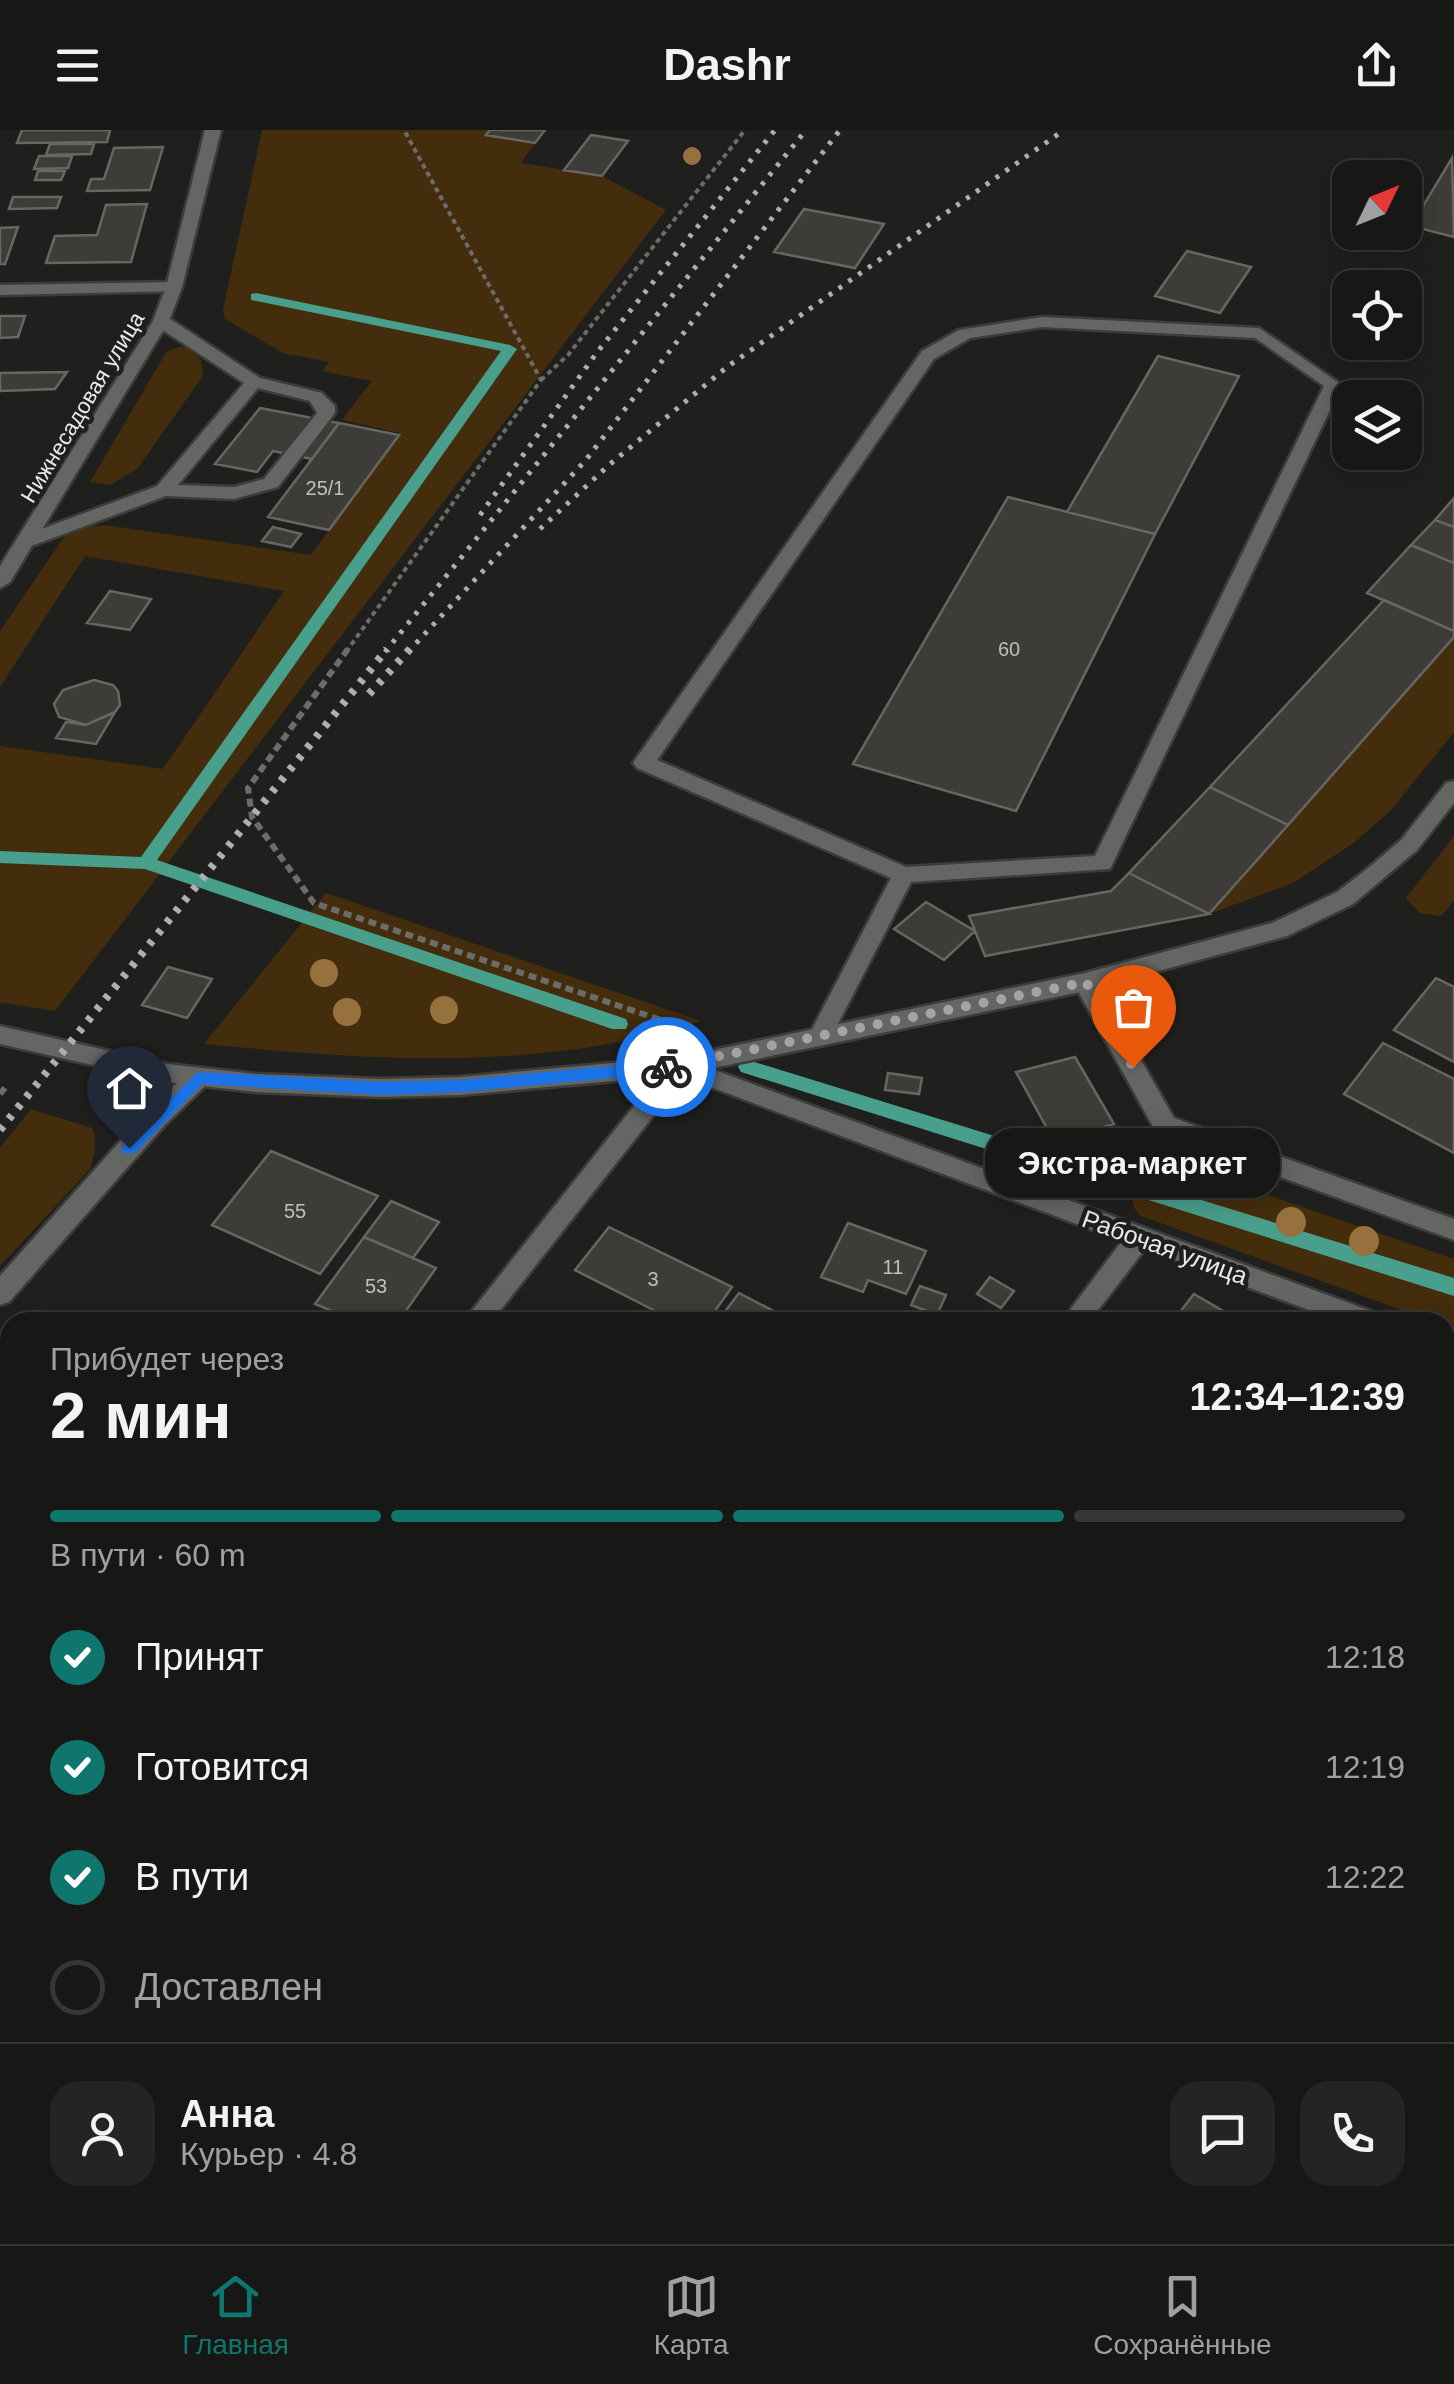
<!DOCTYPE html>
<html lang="ru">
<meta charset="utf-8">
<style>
body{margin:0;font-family:Arial,sans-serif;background:#242523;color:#f1f3f6;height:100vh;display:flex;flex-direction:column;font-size:38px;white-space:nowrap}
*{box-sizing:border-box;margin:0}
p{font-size:32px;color:#9ea0a1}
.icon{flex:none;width:55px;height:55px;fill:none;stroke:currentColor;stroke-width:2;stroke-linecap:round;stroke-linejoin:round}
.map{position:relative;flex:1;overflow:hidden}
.details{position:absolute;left:0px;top:1182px;width:1455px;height:932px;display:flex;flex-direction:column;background:#171816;border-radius:30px 30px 0 0;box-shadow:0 5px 25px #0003,0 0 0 2px #363735}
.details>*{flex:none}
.needle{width:65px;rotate:47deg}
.tools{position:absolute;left:1332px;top:30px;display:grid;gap:20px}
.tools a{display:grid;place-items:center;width:90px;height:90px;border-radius:20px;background:#171816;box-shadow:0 5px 25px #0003,0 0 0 2px #363735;font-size:50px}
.pin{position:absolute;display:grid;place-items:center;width:85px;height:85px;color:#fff;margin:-102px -42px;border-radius:50% 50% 50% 0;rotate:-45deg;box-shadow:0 0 10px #0007}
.pin .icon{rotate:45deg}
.courier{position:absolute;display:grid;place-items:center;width:100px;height:100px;margin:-50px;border:8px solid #1a73e8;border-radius:50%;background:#fff;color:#222;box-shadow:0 2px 12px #0007}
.bubble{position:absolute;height:70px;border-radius:30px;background:#171816;box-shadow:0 5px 25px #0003,0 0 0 2px #363735;font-size:32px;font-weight:700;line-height:70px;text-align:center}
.head em{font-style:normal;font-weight:700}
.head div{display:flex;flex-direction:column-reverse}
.head{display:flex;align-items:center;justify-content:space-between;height:170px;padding:0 50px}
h1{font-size:65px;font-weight:700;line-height:75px}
.bar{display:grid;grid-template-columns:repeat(4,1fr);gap:15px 10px;align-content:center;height:120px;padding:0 50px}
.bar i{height:12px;border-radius:8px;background:#363735}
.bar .selected{background:#0f766e}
.bar p{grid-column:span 4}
.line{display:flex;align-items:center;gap:25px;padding:0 50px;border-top:2px solid #363735}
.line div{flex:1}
.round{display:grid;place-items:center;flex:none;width:105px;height:105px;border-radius:30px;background:#242523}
ol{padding:0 50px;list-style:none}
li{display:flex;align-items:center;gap:30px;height:110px}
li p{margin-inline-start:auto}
li .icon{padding:10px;border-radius:50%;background:#0f766e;color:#fff;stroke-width:4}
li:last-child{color:#9ea0a1}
li i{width:55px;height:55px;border:5px solid #363735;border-radius:50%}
header{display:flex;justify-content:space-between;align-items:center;height:130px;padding:0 50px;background:#171816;font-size:45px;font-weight:700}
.tab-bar{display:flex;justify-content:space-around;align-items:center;height:140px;border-top:2px solid #363735;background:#171816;font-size:28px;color:#9ea0a1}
.tab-bar a{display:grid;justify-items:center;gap:5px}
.tab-bar .selected{color:#0f766e}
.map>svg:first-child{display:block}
.green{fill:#442d0d}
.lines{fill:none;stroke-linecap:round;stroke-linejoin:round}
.stream{fill:#489f8b;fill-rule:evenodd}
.building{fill:#3d3c39;stroke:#676662;stroke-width:2.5}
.service-casing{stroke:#3c3c3a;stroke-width:5}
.minor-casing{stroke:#3c3c3a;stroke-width:5}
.tertiary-casing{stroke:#3c3c3a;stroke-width:5}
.path-far1{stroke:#6c6c6a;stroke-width:4;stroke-dasharray:5 4;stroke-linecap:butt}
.path{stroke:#6c6c6a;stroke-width:6;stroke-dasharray:8 5;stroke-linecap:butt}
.service{fill:#646664;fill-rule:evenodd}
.minor{fill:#646664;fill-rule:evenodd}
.tertiary{fill:#646664;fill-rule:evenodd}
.rail-far1{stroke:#afafad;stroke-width:5;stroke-dasharray:4 8;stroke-linecap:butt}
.rail{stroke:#afafad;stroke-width:8;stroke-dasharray:5 9;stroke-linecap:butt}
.tree{fill:#97713d}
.route{fill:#1a73e8}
.done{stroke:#a4a4a2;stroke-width:10;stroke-dasharray:0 18}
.labels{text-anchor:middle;stroke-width:9;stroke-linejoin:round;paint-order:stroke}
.number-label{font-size:20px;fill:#c0bfbd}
.far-street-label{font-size:22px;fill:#ebebe9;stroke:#1f201d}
.street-label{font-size:25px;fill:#ebebe9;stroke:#1f201d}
</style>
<header><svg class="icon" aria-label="menu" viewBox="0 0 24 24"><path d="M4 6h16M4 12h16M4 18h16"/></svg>Dashr<svg class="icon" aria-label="share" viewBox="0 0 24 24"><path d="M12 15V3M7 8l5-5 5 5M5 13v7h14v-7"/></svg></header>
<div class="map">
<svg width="1454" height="2114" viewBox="0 0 1454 2114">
<rect width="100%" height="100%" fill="#1f201d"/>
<path class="green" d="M262,0H490L535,13L521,33L602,46L666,80L55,881L0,872V616L163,639L284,461L85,426L0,557V501L64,407L84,397L105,395L311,425L400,303L342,290L372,251L322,241L329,232L283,223L225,189L223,180Z
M180,217L188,218L201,230L203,246L137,339L110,355L90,352L167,221Z
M1454,507V602L1392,679L1355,712L1293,753L1209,784Z
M1454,706V771L1441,786L1420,783L1406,768Z
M326,763L701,891C539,943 371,930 204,914Z
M31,979L92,998C98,1013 95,1023 90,1039L0,1136V1018Z
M1172,1032L1454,1129V1199L1445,1192H1435L1141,1086C1122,1069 1139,1051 1152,1035Z"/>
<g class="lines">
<path class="stream" d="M256,163L510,215L517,219L157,730L626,889L628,894L626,899H612L145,739L0,733V721L141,727L501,221L251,170V164Z
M748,930L1454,1148V1166L741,942L738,937L741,932Z"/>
</g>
<path class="building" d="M22,0H110L107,12L17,13Z
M490,0H545L535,13L486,5Z
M591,5L628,11L602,46L564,40Z
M50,14H94L91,24L46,25Z
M163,17L150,60L87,61L91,49H104L114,18Z
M39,26H72L68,38L34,39Z
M1452,28L1454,107L1411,96Z
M38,41H65L61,50H35Z
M13,67H61L57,78L9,79Z
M147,74L131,132L46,133L55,106L97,105L106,75Z
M804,79L884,94L855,138L774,122Z
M18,97L5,134H0V98Z
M1187,121L1251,137L1220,183L1155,166Z
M0,186H25L18,207L0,208Z
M1158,226L1239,246L1155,404L1067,382Z
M67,242L55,259L0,261V243Z
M260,278L339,293L312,329L273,321L257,342L215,334Z
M339,293L399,305L329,400L268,387Z
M1008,367L1155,404L1016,681L853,634Z
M1454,368V397L1435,390Z
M1435,390L1454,397V433L1411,415Z
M273,397L301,404L291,417L262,411Z
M1411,415L1454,433V501L1367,463Z
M110,461L151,469L130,500L87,493Z
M1384,470L1454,501V507L1288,695L1210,657Z
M94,550L113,555L118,561L120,575L115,582L86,595L59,587L54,574L63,560Z
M115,582L96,614L56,608L66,592L86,595Z
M1210,657L1288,695L1209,784L1129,743Z
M1129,743L1209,784L985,826L969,786L1111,761Z
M926,772L975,801L944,830L894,799Z
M168,837L212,849L187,888L142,875Z
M1436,848L1454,857V932L1394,900Z
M1383,913L1454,949V1023L1344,964Z
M1075,927L1114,994L1054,1011L1016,942Z
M888,943L922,948L919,964L885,960Z
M271,1021L378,1066L320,1144L212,1095Z
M391,1071L439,1092L413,1128L364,1107Z
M848,1093L926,1121L906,1164L868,1150L863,1162L821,1147Z
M609,1097L732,1157L707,1192H677L575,1140Z
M364,1107L436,1138L398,1192H323L332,1181L315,1174Z
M990,1147L1014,1161L1001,1178L977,1164Z
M920,1156L946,1165L937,1185L911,1175Z
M739,1163L785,1187L781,1192H717Z
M1194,1164L1242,1192H1172Z
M1445,1262L1454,1266V1362L1445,1357Z
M0,1367L10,1372V1456L0,1451Z
M1454,1403V1460L1445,1456V1421Z
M10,1504V1536L0,1531V1518Z
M1454,1642V1831L1445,1824V1658Z
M10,1950V1985L0,1979V1964Z
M0,2089L10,2096V2105H23L36,2114H0Z
M118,2105H170L164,2114H131Z
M521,2105H542L552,2114H514Z
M560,2105H580L590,2114H553Z
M938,2105H1066L1076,2114H943L936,2108Z
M1078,2105H1241L1252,2114H1089Z"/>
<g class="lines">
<g class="service-casing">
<path id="service" d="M155,187H167L260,248L322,263L335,276V283L278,357L234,369L166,366L34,415H20V407L157,356L244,253L155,195ZM258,258L310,271L317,283L264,349L234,357L178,355Z
M1042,187L1259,198L1342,255L1110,739L911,752L828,913L820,916L808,907L891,748L637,638L633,633L922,221L959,200ZM1042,197L1255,208L1324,256L1095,726L906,737L657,630L934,229L970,208Z"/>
</g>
<g class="minor-casing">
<path id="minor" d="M174,152L180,153V161L0,165V155Z
M1085,843L1093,846L1174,988L1454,1089V1110L1156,1002L1073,852Z
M679,927L1379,1184L1383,1192H1341L1145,1119L1089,1192H1061L1122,1111L684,947L491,1192H463L671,929Z
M198,939L206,941L210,948L206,955L164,996L9,1172L0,1175V1146L146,982L190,941Z
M1445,1209L1454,1212V1234L1445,1231Z
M10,1762V1803L0,1807V1766Z
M825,2105H862L859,2114H822Z
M1389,2105H1431L1434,2114H1392Z"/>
</g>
<g class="tertiary-casing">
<path id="tertiary" d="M205,0H221L182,157L169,191L10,452L0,458V436L153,191L166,157Z
M1454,651V673L1417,720L1353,774L1287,806L1085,861L679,945L460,965L382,967L256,962L167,952L0,914V896L167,934L256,944L382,949L460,947L679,927L1085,843L1272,793L1337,762L1367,739L1401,710L1446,653Z"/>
</g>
<path class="path-far1" d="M541,250L568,225L745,0
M346,522L541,250L404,0"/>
<path class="path" d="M348,519L248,658L252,687L314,773L667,892
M0,964L8,954"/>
<use href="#service" class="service"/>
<use href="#minor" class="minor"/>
<use href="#tertiary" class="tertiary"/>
<path class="rail-far1" d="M480,385L598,221L775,0
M540,399L609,335L727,237L1064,0
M385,522L806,0
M408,522L585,331L840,0"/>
<path class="rail" d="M369,564L410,519
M0,1000L387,519"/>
</g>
<g class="tree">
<circle cx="692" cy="26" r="9"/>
<circle cx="324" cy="843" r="14"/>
<circle cx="444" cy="880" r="14"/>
<circle cx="347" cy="882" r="14"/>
<circle cx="1291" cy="1092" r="15"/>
<circle cx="1364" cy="1111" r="15"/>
</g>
<path class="route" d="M666,931L674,937L666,943L460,962L382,965L202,954L135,1023H123L121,1018L198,942L382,952L460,950Z"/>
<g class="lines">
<path class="done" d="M666,937L1086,852L1133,937"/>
</g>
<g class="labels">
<g class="number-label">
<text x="325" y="365">25/1</text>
<text x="1009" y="526">60</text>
<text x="295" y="1088">55</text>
<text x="893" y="1144">11</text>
<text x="653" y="1156">3</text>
<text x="376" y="1163">53</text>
</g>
<g class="far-street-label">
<text transform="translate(82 277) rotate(-59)" y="8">Нижнесадовая улица</text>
</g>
<g class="street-label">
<text transform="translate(1165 1117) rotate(20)" y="9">Рабочая улица</text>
</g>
</g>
</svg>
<div class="tools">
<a><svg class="needle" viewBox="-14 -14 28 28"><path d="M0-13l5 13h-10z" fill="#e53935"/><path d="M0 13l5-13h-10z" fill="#9ea0a1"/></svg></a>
<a><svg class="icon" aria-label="locate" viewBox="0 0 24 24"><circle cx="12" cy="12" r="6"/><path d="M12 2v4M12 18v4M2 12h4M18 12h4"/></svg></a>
<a><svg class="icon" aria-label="layers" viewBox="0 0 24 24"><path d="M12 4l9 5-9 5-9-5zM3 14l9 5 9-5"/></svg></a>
</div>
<div class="pin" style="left:1133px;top:937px;background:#ea580c"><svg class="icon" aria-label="bag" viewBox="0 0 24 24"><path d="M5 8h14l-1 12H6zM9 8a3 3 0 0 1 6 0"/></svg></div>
<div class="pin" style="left:129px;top:1018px;background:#1f2937"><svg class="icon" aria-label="home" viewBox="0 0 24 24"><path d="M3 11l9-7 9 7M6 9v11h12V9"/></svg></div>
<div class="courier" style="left:666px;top:937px"><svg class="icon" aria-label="bike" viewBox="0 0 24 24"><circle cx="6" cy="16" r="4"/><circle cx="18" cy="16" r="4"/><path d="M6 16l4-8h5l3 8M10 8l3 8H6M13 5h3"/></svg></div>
<div class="bubble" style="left:985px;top:998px;width:295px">Экстра-маркет</div>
<section class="details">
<div class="head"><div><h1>2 мин</h1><p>Прибудет через</p></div><em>12:34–12:39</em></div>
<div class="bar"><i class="selected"></i><i class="selected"></i><i class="selected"></i><i></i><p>В пути · 60 m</p></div>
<ol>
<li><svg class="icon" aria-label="check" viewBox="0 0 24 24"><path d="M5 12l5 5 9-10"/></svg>Принят<p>12:18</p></li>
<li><svg class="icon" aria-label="check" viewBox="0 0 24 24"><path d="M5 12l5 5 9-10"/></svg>Готовится<p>12:19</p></li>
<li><svg class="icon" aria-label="check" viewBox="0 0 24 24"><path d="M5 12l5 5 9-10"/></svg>В пути<p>12:22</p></li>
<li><i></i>Доставлен</li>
</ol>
<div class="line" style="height:180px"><a class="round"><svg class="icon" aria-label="person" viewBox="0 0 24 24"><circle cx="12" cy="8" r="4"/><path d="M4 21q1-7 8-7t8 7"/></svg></a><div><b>Анна</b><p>Курьер · 4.8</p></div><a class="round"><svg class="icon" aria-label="chat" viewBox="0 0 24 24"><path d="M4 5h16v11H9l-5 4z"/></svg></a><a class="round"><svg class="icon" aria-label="phone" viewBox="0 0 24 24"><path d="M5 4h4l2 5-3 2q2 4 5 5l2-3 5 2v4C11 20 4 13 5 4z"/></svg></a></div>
</section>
</div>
<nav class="tab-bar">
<a class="selected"><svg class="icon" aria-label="home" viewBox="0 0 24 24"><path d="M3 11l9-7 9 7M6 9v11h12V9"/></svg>Главная</a>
<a><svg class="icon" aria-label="map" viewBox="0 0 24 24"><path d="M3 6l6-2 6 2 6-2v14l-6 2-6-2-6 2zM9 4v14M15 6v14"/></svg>Карта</a>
<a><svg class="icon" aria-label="saved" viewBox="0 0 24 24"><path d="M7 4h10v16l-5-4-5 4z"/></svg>Сохранённые</a>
</nav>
